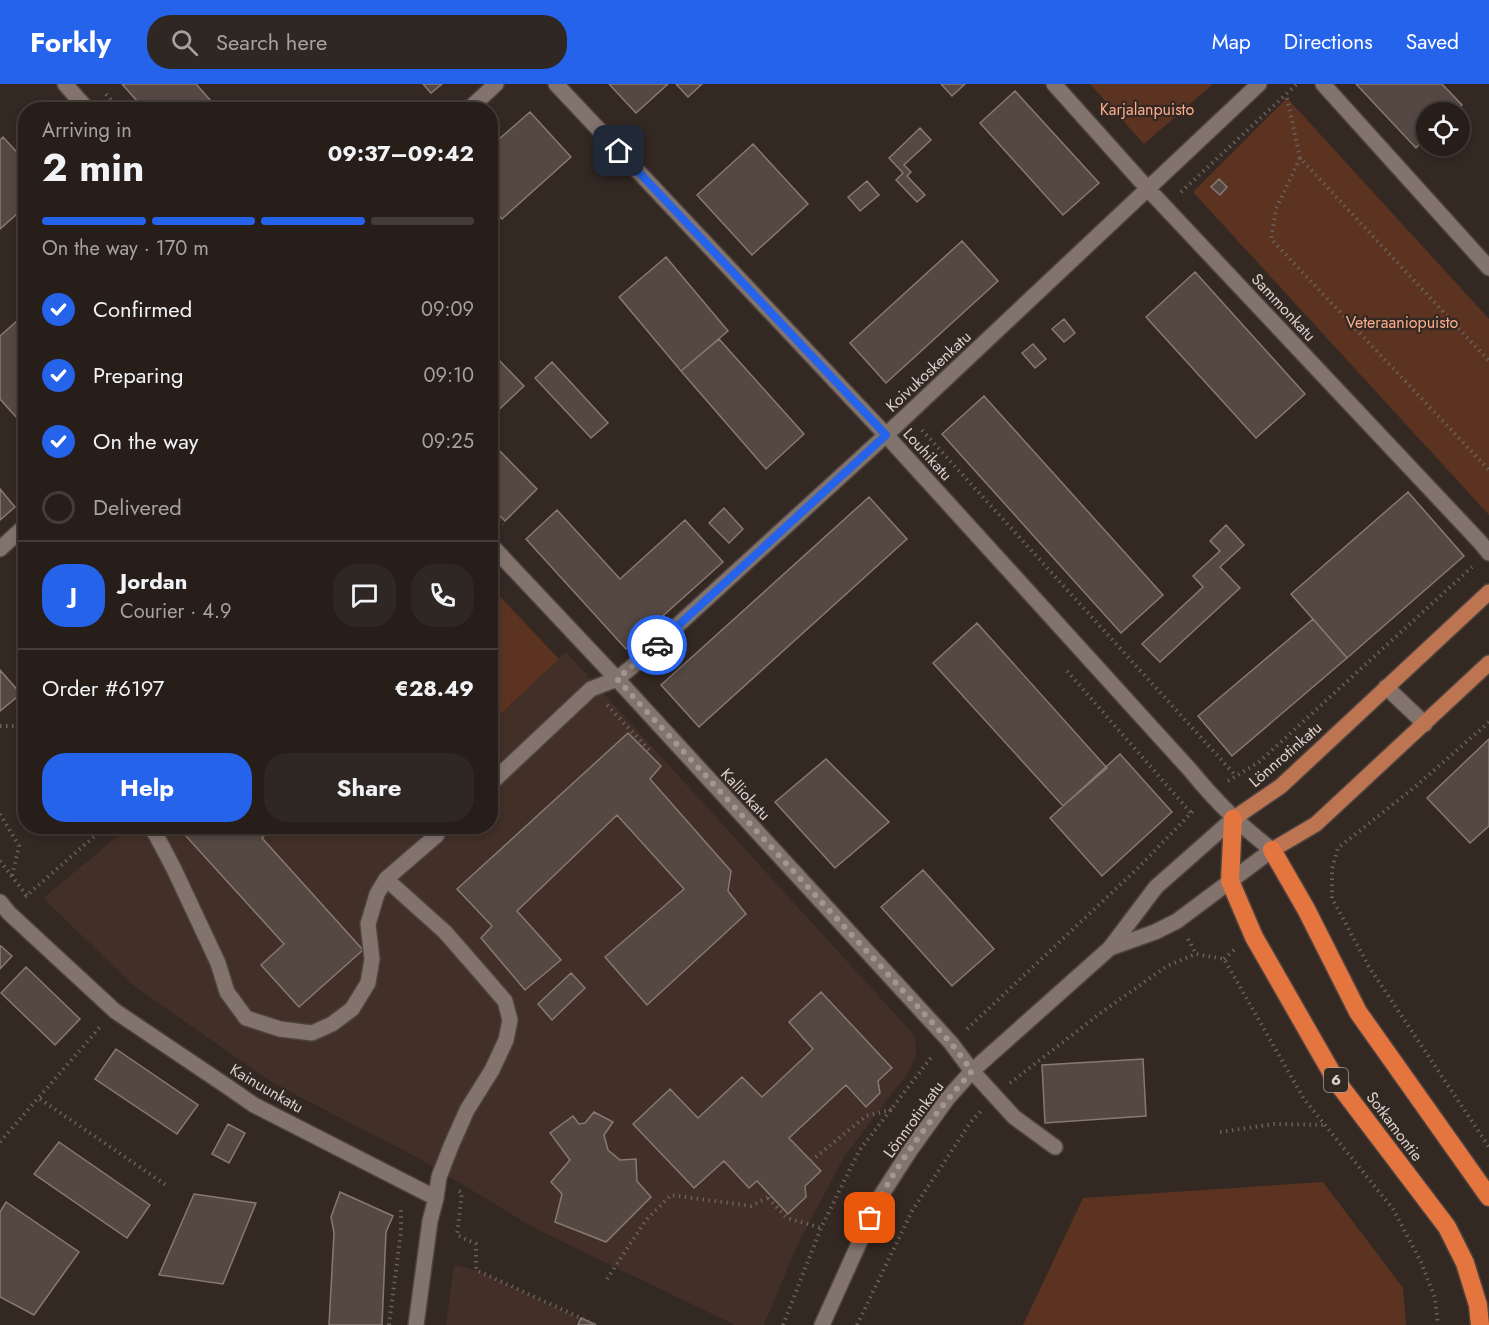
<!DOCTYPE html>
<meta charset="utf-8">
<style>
body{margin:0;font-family:Jost,sans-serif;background:#2f2723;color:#f1f3f6;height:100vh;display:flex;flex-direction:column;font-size:22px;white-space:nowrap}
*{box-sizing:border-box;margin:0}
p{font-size:20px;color:#a4a2a2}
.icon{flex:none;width:33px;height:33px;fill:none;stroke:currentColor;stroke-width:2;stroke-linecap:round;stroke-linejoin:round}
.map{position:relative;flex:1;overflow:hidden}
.drawer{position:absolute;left:18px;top:18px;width:480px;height:732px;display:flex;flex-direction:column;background:#271e1a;border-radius:24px;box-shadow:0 3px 9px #0003,0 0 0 2px #433c39}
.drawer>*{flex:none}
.controls{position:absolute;left:1416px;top:18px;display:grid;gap:12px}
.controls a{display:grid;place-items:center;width:54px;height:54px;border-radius:50%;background:#271e1a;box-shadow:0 3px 9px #0003,0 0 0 2px #433c39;font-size:30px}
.pin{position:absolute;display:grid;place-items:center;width:51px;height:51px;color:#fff;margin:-26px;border-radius:12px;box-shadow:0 3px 9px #0006}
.courier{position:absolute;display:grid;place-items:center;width:60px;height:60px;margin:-30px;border:4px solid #2563eb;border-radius:50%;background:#fff;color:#222;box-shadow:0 2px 8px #0007}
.head em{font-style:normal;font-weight:700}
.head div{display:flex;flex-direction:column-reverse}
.head{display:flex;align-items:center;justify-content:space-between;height:102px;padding:0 24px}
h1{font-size:39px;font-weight:700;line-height:45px}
.bar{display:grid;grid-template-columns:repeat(4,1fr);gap:9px 6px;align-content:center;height:72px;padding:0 24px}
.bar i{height:8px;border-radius:4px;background:#433c39}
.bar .selected{background:#2563eb}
.bar p{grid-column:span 4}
.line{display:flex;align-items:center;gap:15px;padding:0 24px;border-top:2px solid #433c39}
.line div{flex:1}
.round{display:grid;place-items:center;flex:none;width:63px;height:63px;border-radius:24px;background:#2f2723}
ol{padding:0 24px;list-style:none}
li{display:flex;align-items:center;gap:18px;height:66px}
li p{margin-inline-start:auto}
li .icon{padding:6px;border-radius:50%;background:#2563eb;color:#fff;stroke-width:4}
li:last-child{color:#a4a2a2}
li i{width:33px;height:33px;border:3px solid #433c39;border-radius:50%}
.button{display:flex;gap:12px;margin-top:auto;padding:12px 24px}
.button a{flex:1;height:69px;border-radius:24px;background:#2563eb;color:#fff;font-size:24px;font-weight:700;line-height:69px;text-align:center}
.button a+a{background:#2f2723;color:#f1f3f6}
header{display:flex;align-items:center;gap:36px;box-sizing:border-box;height:84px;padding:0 30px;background:#2563eb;color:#fff}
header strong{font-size:28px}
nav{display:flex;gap:33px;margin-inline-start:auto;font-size:21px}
.search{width:420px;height:54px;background:#2f2723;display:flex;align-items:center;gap:15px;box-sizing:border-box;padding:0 21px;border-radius:24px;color:#a4a2a2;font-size:22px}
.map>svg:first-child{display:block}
.built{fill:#422f27}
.green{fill:#5b3320}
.building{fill:#554842;stroke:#877972;stroke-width:1.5}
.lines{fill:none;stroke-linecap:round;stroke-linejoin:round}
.minor-casing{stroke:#4d433f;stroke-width:18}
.major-casing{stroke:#4d433f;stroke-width:18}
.highway-casing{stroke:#4d433f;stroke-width:21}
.path{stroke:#6a605b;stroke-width:4;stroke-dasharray:1.5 4.5;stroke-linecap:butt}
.minor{stroke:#82736d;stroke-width:15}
.major{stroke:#bd7451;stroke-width:15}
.highway{stroke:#e4753e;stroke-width:18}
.done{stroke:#a09693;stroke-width:6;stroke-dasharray:0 10.8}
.route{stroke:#2563eb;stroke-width:8}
.labels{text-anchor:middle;stroke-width:4.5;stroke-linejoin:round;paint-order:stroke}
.shield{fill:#342823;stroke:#a89f9b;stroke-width:1.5}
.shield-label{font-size:15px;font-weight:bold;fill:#dad2cf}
.park-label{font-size:16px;fill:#fbae8c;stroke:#342823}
.street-label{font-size:16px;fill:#dad2cf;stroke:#342823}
</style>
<header>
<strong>Forkly</strong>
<div class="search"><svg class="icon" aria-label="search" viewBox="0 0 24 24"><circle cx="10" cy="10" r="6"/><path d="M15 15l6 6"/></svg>Search here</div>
<nav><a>Map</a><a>Directions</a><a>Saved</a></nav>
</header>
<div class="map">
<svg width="1489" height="1241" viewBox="0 0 1489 1241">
<rect width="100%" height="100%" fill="#342823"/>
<path class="built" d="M566,568L915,952L916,971L910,986L844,1073L796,1164L764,1241H735L536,1145L422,1076L273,999L134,902L43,814L129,743L490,742L491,639Z
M454,1181L476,1186L593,1241H446Z"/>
<path class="green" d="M1090,0H1213L1144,60Z
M1287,14L1489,235V431L1193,108Z
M491,503L559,575L491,639Z
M1323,1098L1403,1204L1406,1241H1023L1083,1114Z"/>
<path class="building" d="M122,0H196L219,26H145Z
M423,0H442L431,9Z
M609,0H668L636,29Z
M676,0H702L688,13Z
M941,0H965L952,12Z
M1356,0H1442L1462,21L1454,28H1426V54L1416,64Z
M1015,7L1099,99L1063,131L980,39Z
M530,28L571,73L502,135L490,122V63Z
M920,44L931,56L904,81L911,88L907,92L925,111L917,118L896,96L903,89L889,74Z
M3,53L26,78V122L0,145V56Z
M753,60L808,120L752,171L697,111Z
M1219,95L1227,103L1220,111L1211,103Z
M867,97L879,111L860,127L848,113Z
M962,157L998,197L886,299L850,259Z
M666,173L728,247L681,287L619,213Z
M1195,188L1305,310L1256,354L1146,233Z
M490,215L499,225L490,233Z
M26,229V342L25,343L0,315V252Z
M1064,235L1075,249L1064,258L1052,245Z
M719,255L804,350L766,385L681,287Z
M1033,260L1046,275L1035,284L1022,269Z
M495,272L524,302L490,334V277Z
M552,278L608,339L591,354L535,294Z
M984,312L1163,511L1121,549L942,350Z
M490,357L537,405L505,437L490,422Z
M0,405L15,423L0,436Z
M1408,408L1464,472L1347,574L1291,510Z
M869,413L907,455L699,643L661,601Z
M724,424L743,445L729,459L709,439Z
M557,426L620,495L685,436L723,478L626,565L526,455Z
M1226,441L1244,461L1220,483L1240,504L1160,578L1142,560L1203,503L1193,492L1220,467L1210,457Z
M1313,535L1347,574L1232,672L1198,632Z
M977,539L1107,684L1063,722L933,579Z
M0,586L21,610L0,627Z
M628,649L661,682L650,695L731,787L728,807L746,830L647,921L605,873L684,805L617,731L517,827L561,876L525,906L481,854L492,842L457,805Z
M1489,655V742L1470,759L1427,714Z
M1120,670L1172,728L1102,792L1050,734Z
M826,675L889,738L835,784L775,718Z
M194,742H274L262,754L363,866L299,923L261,881L284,860L185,751Z
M923,786L994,865L952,902L881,823Z
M1,862L12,872L0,885V862Z
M26,883L80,935L55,961L1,909Z
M571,889L585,904L552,936L538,920Z
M821,908L892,984L878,997L880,1009L866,1023L846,1001L789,1054L821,1087L805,1102L806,1113L788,1130L757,1097L749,1104L724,1077L694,1104L633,1040L670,1005L698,1034L742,993L762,1013L813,965L789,938Z
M116,965L198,1021L177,1050L95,995Z
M1143,975L1146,1032L1045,1039L1042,981Z
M594,1028L613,1038L604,1051L608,1066L620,1076L636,1075L637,1097L651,1113L606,1158L555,1138L562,1110L551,1098L570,1076L550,1049L573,1032L579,1040L585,1039Z
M228,1040L245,1049L229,1079L212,1070Z
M59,1058L150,1121L127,1154L34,1090Z
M340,1108L393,1132L386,1148L382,1241H329L334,1149L331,1133Z
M194,1110L256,1119L223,1200L159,1191Z
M6,1118L79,1168L34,1231L0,1213V1128Z
M581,1234L596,1241H578Z"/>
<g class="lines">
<g class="minor-casing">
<path id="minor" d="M65,0L88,26
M556,0L886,351L1191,687C1217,719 1240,741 1272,766L1177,837L1155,848L1110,864
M1054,0L1147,104L1480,458L1489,469
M1323,0L1489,184
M468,26L496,0
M490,460L617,595L951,959L972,987L1014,1033L1055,1063
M0,465L26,441
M1386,603L1425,640
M490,700L591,605L617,595L633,582L886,351L1259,0
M148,742L155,749L174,785L218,879L227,908L246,934L280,945L312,949L332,940L352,925L368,899L372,875L368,840L377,810L386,795L437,751L430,742
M386,795L445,848L480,888L505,917L510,936L506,956L492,986L467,1026L451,1062L439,1093L436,1114
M0,818L9,829L115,927L228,1003L254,1021L436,1114L430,1137L416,1241
M822,1241L880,1113L911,1065L947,1015L972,987L1110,864L1156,803L1233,735"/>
</g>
<g class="major-casing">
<path id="major" d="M1233,735L1281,702L1489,508
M1272,766L1316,740L1489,579"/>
</g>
<g class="highway-casing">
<path id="highway" d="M1233,735L1230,797L1254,853L1337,998L1447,1143L1465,1179L1478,1221L1480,1241
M1272,766L1306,825L1358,928L1489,1113"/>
</g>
<path class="path" d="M106,10L120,26
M1287,14L1300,74L1489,277
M1300,74L1276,125L1271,155L1489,386
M1181,108L1297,0
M922,346L1236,692
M490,428L503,441
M1067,587L1191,729
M607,621L651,668
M1489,638L1416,702L1338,764L1332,785V814L1369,883L1489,1063
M0,642H26
M1228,697L1259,678L1472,483
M0,730L19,762L12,792
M0,777L27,812
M25,813L106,742
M1188,855L1196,870
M1224,875L1235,865
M967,945L1139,783L1195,725
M1010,999L1102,928L1167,882L1196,870L1224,875L1304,1015L1393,1125L1421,1178L1435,1214L1438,1241
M40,1015L166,1101
M1220,1048L1274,1040L1324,1041
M0,1058L100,943
M811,1077L866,1032L893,1025
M459,1107L462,1109L457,1151L476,1160V1186L596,1241
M768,1114L787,1134L821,1144
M607,1195L646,1136L671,1111L751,1122L771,1112
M389,1241L401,1148V1122
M783,1241L821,1144L859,1067L933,971
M857,1241L912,1127L970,1039L981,1027"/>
<use href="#minor" class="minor"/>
<use href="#major" class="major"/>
<use href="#highway" class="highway"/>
</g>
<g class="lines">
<path class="done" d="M657,561L617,595L951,959L972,987C933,1032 895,1080 870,1134"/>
<path class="route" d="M619,67L886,351L657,561"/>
</g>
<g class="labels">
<rect class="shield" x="1324" y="984" width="24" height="24" rx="4.5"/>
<g class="shield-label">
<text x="1336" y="1001">6</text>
</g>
<g class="park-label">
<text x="1147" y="31">Karjalanpuisto</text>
<text x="1402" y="244">Veteraaniopuisto</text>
</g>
<g class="street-label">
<text transform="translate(1284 223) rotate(47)" y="6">Sammonkatu</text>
<text transform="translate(928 287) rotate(-43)" y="6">Koivukoskenkatu</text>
<text transform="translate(928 370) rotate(48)" y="6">Louhikatu</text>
<text transform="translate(1285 670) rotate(-41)" y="6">Lönnrotinkatu</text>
<text transform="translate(746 710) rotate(47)" y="6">Kalliokatu</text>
<text transform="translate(267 1004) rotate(30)" y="6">Kainuunkatu</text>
<text transform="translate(913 1035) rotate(-54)" y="6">Lönnrotinkatu</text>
<text transform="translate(1395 1042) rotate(53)" y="6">Sotkamontie</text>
</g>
</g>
</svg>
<div class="controls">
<a><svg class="icon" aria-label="locate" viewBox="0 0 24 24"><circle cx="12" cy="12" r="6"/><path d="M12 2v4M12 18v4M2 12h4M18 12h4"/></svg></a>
</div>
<div class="pin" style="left:870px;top:1134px;background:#ea580c"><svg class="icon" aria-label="bag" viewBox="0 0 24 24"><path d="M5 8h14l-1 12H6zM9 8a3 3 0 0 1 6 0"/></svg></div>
<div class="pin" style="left:619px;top:67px;background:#1f2937"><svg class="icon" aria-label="home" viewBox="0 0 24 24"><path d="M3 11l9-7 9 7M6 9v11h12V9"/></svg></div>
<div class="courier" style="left:657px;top:561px"><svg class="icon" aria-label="car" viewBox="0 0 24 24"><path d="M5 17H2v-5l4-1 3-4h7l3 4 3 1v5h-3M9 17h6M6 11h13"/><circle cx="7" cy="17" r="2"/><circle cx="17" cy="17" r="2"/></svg></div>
<section class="drawer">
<div class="head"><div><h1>2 min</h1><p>Arriving in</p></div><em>09:37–09:42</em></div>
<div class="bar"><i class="selected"></i><i class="selected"></i><i class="selected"></i><i></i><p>On the way · 170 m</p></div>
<ol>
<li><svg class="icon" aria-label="check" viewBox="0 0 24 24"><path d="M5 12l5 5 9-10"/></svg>Confirmed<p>09:09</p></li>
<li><svg class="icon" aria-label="check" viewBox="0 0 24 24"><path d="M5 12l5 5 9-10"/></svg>Preparing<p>09:10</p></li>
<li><svg class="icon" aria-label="check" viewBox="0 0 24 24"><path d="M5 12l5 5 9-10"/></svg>On the way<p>09:25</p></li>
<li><i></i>Delivered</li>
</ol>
<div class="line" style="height:108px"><b class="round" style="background:#2563eb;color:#fff">J</b><div><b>Jordan</b><p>Courier · 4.9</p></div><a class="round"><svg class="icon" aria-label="chat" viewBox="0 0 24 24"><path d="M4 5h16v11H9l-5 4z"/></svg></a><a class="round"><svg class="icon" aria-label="phone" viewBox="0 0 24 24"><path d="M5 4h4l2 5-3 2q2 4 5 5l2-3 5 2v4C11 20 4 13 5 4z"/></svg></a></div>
<div class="line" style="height:78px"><div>Order #6197</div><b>€28.49</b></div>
<div class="button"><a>Help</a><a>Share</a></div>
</section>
</div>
